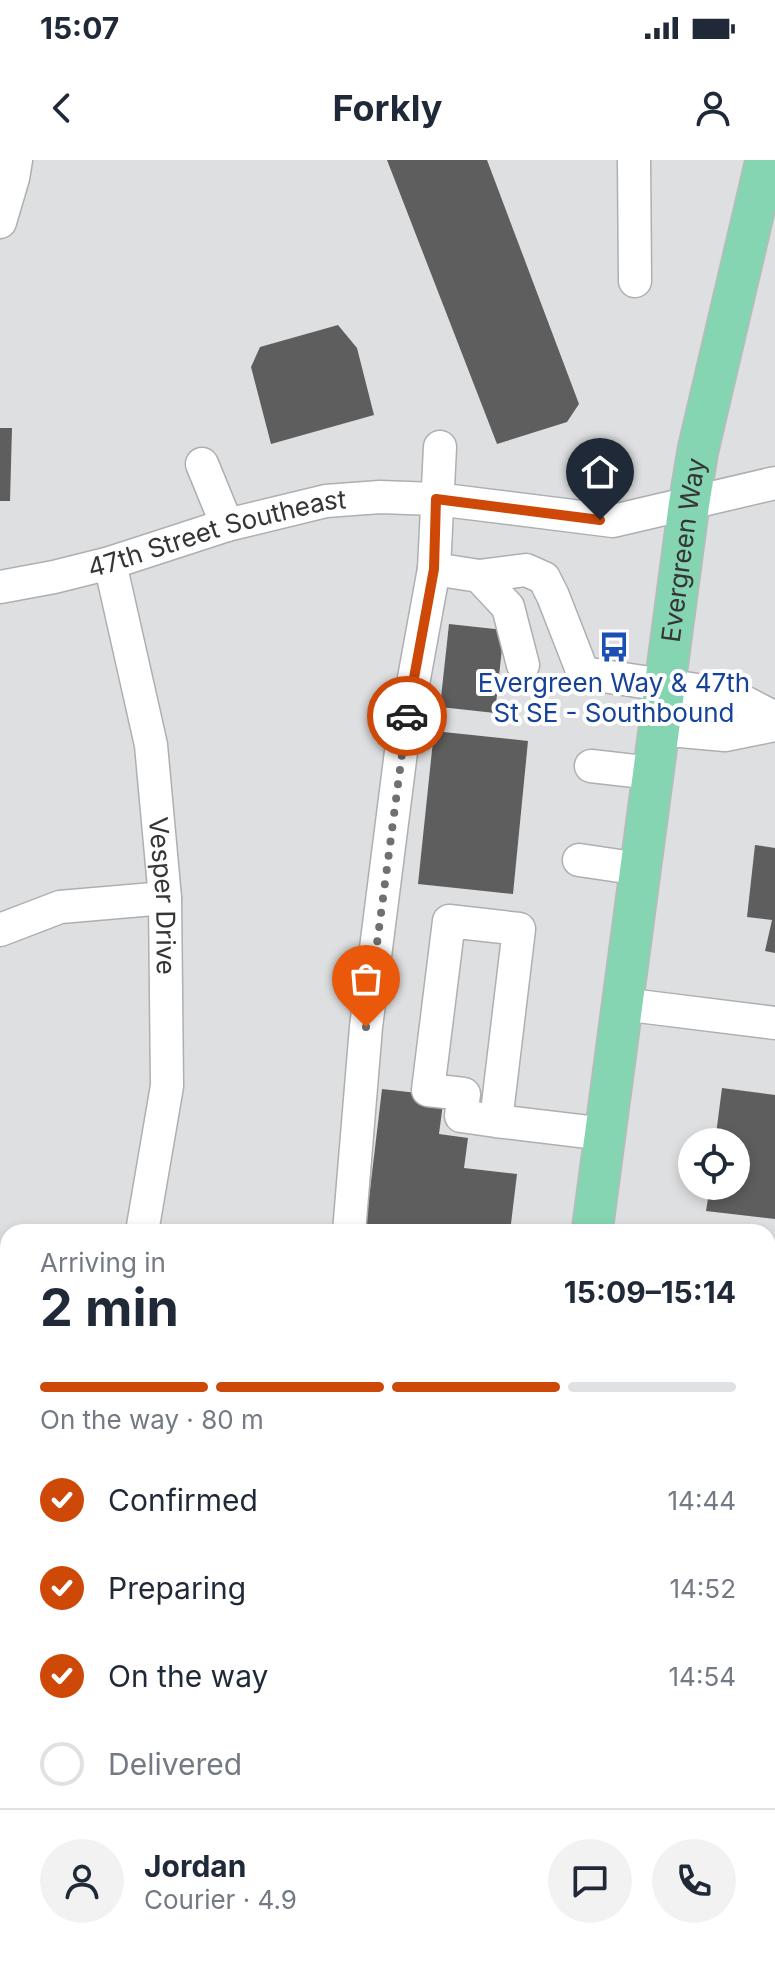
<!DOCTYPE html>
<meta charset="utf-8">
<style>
body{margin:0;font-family:Inter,sans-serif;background:#f2f2f3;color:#1f2937;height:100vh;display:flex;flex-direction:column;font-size:30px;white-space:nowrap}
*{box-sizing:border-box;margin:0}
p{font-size:26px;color:#747a83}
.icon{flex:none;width:44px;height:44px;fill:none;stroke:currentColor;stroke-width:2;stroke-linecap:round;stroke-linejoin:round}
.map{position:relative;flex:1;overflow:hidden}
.side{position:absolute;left:0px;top:1064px;width:776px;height:744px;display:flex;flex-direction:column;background:#fff;border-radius:24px 24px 0 0;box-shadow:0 4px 12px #0003}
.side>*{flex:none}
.fabs{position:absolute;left:678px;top:968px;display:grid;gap:16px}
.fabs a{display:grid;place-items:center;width:72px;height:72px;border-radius:50%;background:#fff;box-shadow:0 4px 12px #0003;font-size:40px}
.pin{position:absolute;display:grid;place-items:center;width:68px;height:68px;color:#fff;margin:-82px -34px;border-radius:50% 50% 50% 0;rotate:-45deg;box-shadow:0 0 8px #0007}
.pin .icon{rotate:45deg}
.courier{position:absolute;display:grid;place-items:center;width:80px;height:80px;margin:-40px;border:6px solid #ce4808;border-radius:50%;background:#fff;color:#222;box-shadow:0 2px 10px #0007}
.headline em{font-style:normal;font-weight:700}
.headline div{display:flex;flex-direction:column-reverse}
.headline{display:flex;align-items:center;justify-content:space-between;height:136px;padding:0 40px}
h1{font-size:52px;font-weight:700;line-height:60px}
.bar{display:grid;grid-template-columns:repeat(4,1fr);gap:12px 8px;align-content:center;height:96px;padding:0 40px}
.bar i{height:10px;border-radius:6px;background:#e0e1e3}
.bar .on{background:#ce4808}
.bar p{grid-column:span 4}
.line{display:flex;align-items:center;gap:20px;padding:0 40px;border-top:2px solid #e0e1e3}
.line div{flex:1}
.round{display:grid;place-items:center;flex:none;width:84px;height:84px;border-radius:42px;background:#f2f2f3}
ol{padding:0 40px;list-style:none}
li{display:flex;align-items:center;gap:24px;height:88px}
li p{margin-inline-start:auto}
li .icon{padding:8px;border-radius:50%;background:#ce4808;color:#fff;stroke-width:4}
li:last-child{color:#747a83}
li i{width:44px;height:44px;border:4px solid #e0e1e3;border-radius:50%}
.status{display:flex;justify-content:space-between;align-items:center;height:56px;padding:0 40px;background:#fff;direction:ltr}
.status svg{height:22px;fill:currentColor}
header{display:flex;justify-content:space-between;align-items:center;height:104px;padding:0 40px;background:#fff;font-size:36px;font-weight:700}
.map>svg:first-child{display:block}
.building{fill:#5f5e5f}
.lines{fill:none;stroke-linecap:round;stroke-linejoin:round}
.minor-casing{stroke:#aeafb0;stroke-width:35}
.major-casing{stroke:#bababb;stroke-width:43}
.minor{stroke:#fff;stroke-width:32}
.major{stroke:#85d5b2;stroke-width:40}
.done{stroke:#707072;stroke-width:8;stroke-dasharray:0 14.4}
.route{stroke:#ce4808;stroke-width:10}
.labels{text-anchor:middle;stroke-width:8;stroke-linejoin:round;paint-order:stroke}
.street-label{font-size:26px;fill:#353536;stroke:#fff}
.transit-label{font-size:26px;fill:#164399;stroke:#fff}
</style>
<div class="status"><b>15:07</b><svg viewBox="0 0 49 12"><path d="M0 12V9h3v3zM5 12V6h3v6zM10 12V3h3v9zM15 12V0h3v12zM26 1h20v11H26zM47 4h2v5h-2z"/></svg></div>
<header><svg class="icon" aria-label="back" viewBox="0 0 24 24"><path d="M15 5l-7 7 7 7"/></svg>Forkly<svg class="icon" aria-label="person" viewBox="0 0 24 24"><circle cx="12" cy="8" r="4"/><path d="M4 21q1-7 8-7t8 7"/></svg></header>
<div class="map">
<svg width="775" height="1808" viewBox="0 0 775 1808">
<rect width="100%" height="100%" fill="#dedfe1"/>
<path class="building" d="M387,0H487L579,244L567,262L497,284Z
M338,165L357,188L374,255L271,284L251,207L260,187Z
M0,268H12L10,341H0Z
M449,464L504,470L495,553L440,547Z
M434,571L528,581L513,734L418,724Z
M755,685L775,688V793L765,791L772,760L747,757Z
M722,928L775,935V1059L706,1051L710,1026H736V982H715Z
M382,929L444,936L439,974L468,978L464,1008L517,1014L510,1072H365Z
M62,1800H289L288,1808H61Z"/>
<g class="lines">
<g class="minor-casing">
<g id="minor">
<path d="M634,0L635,121"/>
<path d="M0,62L13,18L16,0"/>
<path d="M440,287L434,409L479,416L508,447L523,505"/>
<path d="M202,304L227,365"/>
<path id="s1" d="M110,403L151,585L165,738L167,926L142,1072"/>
<path d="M479,416L526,410L544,418L553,436L583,513L731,535L775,558"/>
<path id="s2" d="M0,427L54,417L110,403L227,365L326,341L380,337L436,339L613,361L775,323"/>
<path d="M658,569L725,575L775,565"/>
<path d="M591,606L652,613"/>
<path d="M579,700L640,709"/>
<path d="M0,770L60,747L165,738"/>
<path d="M622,844L775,863"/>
<path d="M496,961L461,956L464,934L428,930L449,761L519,769L496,961L605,974"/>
<path d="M349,1072L366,867L402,584L434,409"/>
<path d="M768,1187L775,1188"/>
<path d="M768,1269H775"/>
<path d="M768,1477L775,1479"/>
<path d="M768,1533L775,1534"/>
<path d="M0,1550L8,1541"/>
<path d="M11,1808L12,1800"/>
<path d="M324,1808L326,1800"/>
<path d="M641,1808L643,1800"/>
</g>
</g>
<g class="major-casing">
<g id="major">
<path id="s3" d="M592,1072L689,344L698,290L766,0"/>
<path d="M492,1808L494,1800"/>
</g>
</g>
<use href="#minor" class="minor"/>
<use href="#major" class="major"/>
</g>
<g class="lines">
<path class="done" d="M366,867L407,556"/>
<path class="route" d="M407,556L434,409L436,339L600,360"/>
</g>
<defs>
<g id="bus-bare" transform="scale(2.4)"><path d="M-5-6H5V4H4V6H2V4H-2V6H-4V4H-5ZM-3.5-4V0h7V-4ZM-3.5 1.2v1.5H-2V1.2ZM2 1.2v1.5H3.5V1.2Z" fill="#1a4fb4" stroke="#fff" stroke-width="2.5" paint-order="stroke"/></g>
</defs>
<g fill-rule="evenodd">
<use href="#bus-bare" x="614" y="487"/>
</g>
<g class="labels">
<g class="street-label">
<text dy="9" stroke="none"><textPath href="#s2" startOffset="224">47th Street Southeast</textPath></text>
<text dy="9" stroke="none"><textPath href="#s3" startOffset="688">Evergreen Way</textPath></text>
<text dy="9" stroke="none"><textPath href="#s1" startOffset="338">Vesper Drive</textPath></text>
</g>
<g class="transit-label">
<text x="614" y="532">Evergreen Way &amp; 47th<tspan x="614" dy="30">St SE - Southbound</tspan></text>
</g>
</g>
</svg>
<div class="fabs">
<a><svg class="icon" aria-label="locate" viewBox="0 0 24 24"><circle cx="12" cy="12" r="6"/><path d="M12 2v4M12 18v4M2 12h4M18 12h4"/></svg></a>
</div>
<div class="pin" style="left:366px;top:867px;background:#ea580c"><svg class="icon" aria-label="bag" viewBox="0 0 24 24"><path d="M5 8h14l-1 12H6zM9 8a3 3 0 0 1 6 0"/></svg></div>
<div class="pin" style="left:600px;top:360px;background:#1f2937"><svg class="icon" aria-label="home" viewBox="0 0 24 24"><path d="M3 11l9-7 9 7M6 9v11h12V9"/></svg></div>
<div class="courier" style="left:407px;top:556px"><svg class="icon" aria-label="car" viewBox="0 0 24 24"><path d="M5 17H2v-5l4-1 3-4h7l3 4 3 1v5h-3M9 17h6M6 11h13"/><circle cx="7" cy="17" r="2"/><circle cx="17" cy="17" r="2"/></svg></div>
<section class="side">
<div class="headline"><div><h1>2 min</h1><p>Arriving in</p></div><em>15:09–15:14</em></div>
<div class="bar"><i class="on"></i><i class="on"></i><i class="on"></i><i></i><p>On the way · 80 m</p></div>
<ol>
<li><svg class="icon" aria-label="check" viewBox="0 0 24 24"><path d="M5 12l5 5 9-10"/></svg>Confirmed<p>14:44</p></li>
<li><svg class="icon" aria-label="check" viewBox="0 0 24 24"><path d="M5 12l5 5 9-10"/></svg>Preparing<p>14:52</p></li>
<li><svg class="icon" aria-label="check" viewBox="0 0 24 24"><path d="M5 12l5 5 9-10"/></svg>On the way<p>14:54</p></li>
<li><i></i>Delivered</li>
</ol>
<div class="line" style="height:144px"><a class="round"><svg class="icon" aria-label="person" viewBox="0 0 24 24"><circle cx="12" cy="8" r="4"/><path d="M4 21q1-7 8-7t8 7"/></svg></a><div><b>Jordan</b><p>Courier · 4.9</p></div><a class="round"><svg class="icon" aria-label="chat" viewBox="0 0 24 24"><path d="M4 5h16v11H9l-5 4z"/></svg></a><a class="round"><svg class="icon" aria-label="phone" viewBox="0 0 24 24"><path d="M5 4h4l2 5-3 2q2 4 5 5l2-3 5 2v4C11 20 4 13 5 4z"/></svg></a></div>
</section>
</div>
